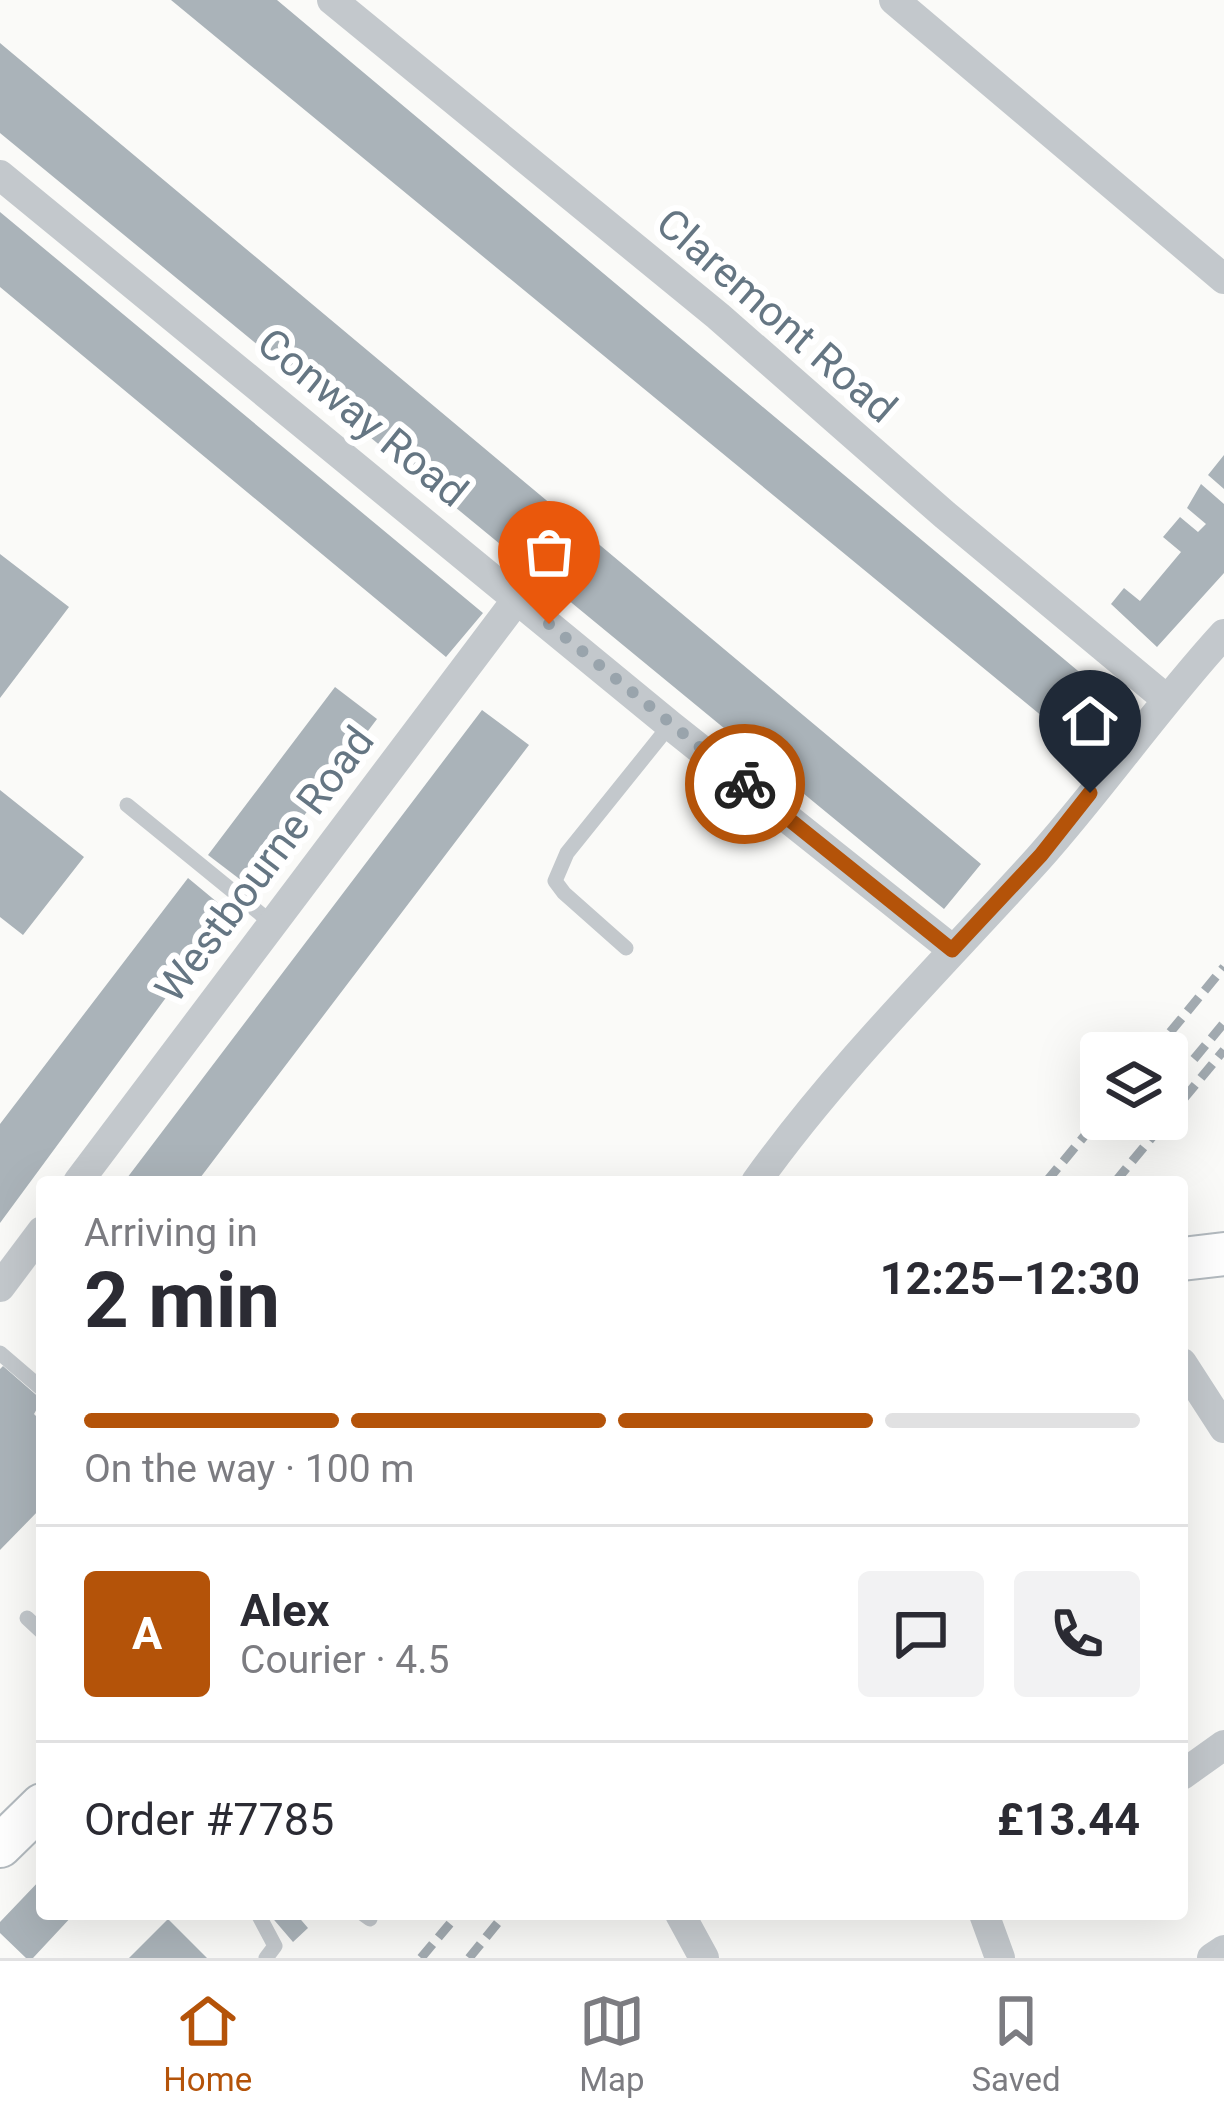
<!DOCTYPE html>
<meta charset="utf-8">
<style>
body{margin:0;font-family:Roboto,sans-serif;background:#f2f2f3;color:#2b2b33;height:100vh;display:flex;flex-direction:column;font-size:45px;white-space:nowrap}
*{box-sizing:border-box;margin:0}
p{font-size:39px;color:#7c7c81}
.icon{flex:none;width:66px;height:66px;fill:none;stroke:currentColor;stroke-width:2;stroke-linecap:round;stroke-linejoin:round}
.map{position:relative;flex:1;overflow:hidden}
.side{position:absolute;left:36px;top:1176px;width:1152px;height:744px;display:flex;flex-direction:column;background:#fff;border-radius:12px;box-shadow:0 12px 48px #0002}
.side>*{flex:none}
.fabs{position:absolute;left:1080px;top:1032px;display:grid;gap:24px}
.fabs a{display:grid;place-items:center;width:108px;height:108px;border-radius:12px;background:#fff;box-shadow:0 12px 48px #0002;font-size:60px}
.pin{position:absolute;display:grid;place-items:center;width:102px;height:102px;color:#fff;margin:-123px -51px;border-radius:50% 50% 50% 0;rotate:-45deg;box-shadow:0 0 12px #0007}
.pin .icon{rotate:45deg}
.courier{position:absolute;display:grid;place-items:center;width:120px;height:120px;margin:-60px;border:9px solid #b45309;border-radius:50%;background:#fff;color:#222;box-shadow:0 3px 15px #0007}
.summary em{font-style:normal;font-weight:700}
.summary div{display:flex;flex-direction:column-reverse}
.summary{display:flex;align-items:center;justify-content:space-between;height:204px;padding:0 48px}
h1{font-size:78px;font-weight:700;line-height:90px}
.bar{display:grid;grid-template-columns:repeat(4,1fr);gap:18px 12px;align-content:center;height:144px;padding:0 48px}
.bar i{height:15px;border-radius:9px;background:#e1e1e2}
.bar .current{background:#b45309}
.bar p{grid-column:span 4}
.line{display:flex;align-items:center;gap:30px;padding:0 48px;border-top:3px solid #e1e1e2}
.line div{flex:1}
.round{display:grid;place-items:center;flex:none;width:126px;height:126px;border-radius:12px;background:#f2f2f3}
.menu{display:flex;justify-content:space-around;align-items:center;height:168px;border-top:3px solid #e1e1e2;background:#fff;font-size:33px;color:#7c7c81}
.menu a{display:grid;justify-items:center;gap:6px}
.menu .current{color:#b45309}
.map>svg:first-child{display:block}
.building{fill:#aab3b9}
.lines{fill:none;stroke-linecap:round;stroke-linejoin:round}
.secondary-casing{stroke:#b3babf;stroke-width:46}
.lane{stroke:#c3c8cc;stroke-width:15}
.street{stroke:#c3c8cc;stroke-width:30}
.secondary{stroke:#fff;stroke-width:42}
.rail{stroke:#a2aab0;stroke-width:9;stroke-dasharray:18 9;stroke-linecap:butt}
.done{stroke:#99a4ac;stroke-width:12;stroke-dasharray:0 21.6}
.route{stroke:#b45309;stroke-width:15}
.labels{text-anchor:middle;stroke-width:12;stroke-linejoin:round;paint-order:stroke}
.street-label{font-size:42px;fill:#657683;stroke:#fff}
</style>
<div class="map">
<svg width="1224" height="1958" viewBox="0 0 1224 1958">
<rect width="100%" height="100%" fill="#fafaf8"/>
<path class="building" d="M171,0H277L1108,696L1071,740Z
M0,43L981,864L944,909L0,133Z
M0,212L483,613L446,657L0,287Z
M1224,455V489L1208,475Z
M1201,484L1224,504V573L1157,647L1111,604L1124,588L1140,601L1181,552L1163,537L1180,517L1198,532L1206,524L1187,508Z
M0,554L69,607L0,698Z
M335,687L377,719L250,887L208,855Z
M482,710L529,745L197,1182H124Z
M0,790L84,857L23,935L0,917Z
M188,878L229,912L0,1223V1124Z
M3,1366L42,1400L34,1414L42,1422V1507L0,1550V1369Z
M42,1878V1914H74L33,1958H26L0,1933V1922Z
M269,1914H296L308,1928L293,1942Z
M168,1919L207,1958H129Z"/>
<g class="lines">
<g class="secondary-casing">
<path id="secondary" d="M1182,1259L1224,1254
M0,1846L42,1805"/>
</g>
<path class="lane" d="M127,805L273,924
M626,948L564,893L555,881L567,853L670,725
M0,1353L42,1389
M27,1618L42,1632
M258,1914L275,1946L266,1958
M363,1914L370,1919"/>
<path class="street" d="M332,0L718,316L945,515L1165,698
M894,0L1224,279
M0,175L670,725L953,950
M78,1182L518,598
M756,1182C839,1066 943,964 1038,859C1103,786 1158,706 1224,634
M0,1287L42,1231
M1182,1363L1224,1428
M1182,1775L1224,1745
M680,1914L704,1958
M984,1914L1000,1958
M1212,1958L1224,1950"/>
<use href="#secondary" class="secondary"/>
<path class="rail" d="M1153,1053L1224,967
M1194,1059L1224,1023
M1046,1182L1101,1116
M1115,1182L1224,1050
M421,1958L458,1914
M469,1958L505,1914"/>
</g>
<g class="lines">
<path class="done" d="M549,624L745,784"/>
<path class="route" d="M745,784L952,950L1041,855L1090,793"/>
</g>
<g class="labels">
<g class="street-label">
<text transform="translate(777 315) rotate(41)" y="15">Claremont Road</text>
<text transform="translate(363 417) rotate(39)" y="15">Conway Road</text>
<text transform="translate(264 864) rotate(-53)" y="15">Westbourne Road</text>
</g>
</g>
</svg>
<div class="fabs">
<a><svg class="icon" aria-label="layers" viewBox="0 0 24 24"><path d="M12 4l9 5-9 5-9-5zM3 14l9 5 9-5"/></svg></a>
</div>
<div class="pin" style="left:549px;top:624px;background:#ea580c"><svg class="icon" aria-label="bag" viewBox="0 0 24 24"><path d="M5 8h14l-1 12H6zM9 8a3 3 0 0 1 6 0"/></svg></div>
<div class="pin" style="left:1090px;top:793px;background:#1f2937"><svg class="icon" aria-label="home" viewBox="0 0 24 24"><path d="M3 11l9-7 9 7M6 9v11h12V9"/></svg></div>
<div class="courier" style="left:745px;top:784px"><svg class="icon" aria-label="bike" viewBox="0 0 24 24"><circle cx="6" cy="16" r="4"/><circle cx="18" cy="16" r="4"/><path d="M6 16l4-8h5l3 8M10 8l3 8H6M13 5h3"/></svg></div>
<section class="side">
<div class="summary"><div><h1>2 min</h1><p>Arriving in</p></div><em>12:25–12:30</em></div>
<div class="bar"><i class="current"></i><i class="current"></i><i class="current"></i><i></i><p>On the way · 100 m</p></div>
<div class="line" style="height:216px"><b class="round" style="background:#b45309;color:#fff">A</b><div><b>Alex</b><p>Courier · 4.5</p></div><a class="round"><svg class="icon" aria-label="chat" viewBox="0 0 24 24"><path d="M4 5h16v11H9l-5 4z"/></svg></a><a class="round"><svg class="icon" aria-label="phone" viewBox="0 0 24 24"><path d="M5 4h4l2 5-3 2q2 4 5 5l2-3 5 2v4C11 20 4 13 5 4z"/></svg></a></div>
<div class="line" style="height:156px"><div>Order #7785</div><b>£13.44</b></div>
</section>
</div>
<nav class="menu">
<a class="current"><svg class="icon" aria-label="home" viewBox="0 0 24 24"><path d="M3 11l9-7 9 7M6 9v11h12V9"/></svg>Home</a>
<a><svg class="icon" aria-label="map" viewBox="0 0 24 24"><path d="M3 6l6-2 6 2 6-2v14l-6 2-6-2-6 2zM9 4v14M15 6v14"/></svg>Map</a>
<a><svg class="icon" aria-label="saved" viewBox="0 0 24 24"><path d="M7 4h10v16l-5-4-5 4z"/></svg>Saved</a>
</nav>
